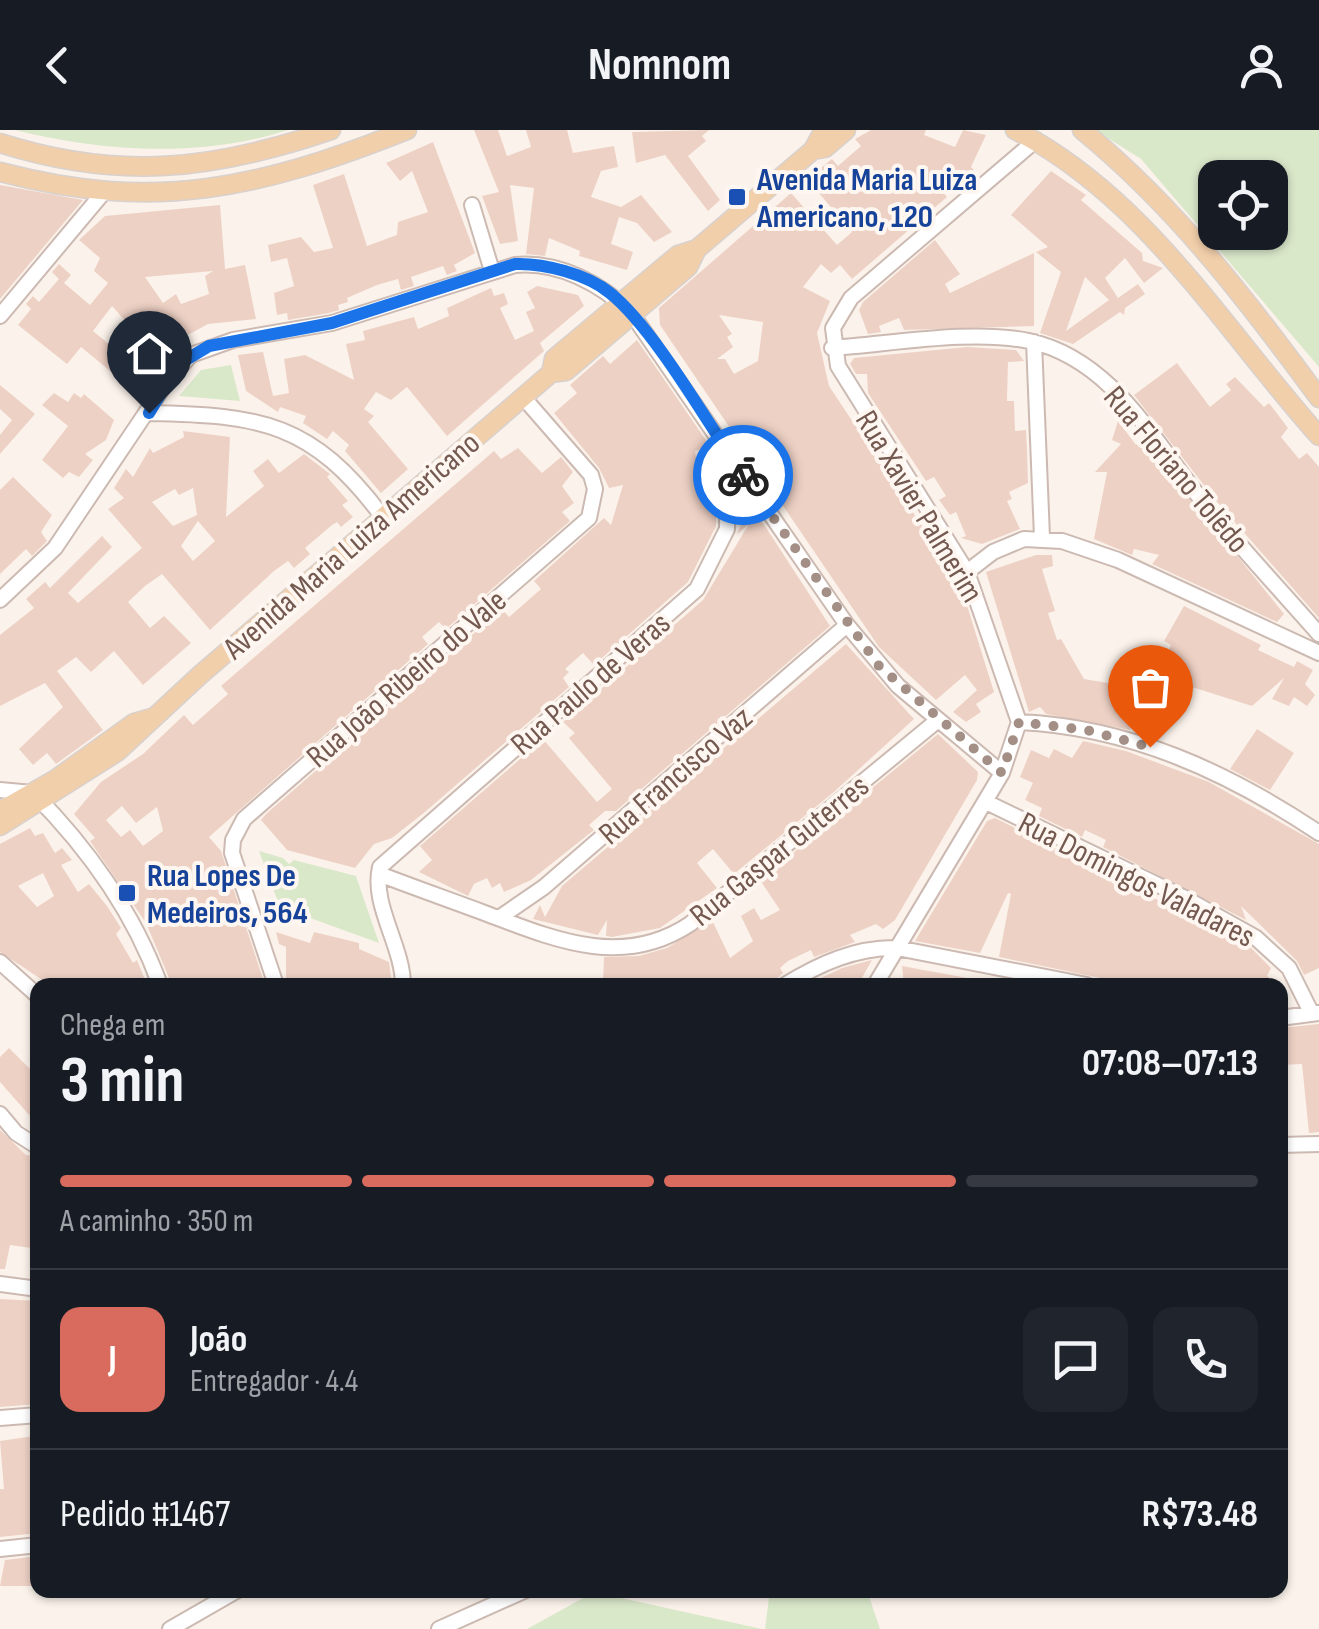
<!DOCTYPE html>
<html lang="pt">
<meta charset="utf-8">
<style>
body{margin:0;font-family:"Sofia Sans Condensed",sans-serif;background:#20242c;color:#f1f3f6;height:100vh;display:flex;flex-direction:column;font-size:38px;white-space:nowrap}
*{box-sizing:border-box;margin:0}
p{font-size:32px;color:#9ea1a6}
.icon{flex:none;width:55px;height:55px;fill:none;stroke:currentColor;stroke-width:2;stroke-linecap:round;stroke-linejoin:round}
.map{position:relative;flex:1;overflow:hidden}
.details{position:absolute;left:30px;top:848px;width:1258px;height:620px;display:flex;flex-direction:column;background:#171b24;border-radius:20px;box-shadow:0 2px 8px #0004}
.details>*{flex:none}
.fabs{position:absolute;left:1198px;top:30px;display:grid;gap:20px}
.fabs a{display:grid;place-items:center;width:90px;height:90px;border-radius:20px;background:#171b24;box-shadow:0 2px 8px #0004;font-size:50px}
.pin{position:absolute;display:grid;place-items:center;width:85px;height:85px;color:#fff;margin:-102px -42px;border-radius:50% 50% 50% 0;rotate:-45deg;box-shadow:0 0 10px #0007}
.pin .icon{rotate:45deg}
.courier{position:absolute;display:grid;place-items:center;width:100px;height:100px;margin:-50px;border:8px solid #1a73e8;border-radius:50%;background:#fff;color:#222;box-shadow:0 2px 12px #0007}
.summary em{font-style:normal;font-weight:700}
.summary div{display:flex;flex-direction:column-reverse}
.summary{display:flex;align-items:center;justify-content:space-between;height:170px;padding:0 30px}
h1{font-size:65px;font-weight:700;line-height:75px}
.bar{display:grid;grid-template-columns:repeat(4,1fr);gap:15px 10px;align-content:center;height:120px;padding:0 30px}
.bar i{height:12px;border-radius:8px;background:#363941}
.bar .current{background:#d86b5d}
.bar p{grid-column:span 4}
.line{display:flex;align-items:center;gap:25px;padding:0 30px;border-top:2px solid #363941}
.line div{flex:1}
.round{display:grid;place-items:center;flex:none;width:105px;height:105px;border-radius:20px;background:#20242c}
header{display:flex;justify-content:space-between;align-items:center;height:130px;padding:0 30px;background:#171b24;font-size:45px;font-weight:700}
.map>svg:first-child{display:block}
.green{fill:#dae8ca;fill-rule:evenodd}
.building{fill:#eed1c5;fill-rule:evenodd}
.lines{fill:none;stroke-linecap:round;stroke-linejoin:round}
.minor-casing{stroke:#ccbab2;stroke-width:18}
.major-casing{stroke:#d8d1ce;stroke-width:21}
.minor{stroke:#fff;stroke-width:14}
.major{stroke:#f2cfab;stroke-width:18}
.done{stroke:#a38f86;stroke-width:10;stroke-dasharray:0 18}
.route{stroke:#1a73e8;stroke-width:12}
.transit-dot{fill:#1a4fb4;stroke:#fef7f1;stroke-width:4}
.labels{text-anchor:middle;stroke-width:8;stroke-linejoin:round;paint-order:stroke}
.transit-label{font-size:32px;font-weight:bold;fill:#164399;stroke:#fef7f1;text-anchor:start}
.street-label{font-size:32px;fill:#745950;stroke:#fef7f1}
</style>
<header><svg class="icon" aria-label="back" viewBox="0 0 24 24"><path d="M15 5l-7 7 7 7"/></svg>Nomnom<svg class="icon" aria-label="person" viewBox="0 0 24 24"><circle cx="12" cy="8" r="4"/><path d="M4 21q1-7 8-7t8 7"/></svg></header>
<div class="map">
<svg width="1319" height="1499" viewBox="0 0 1319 1499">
<rect width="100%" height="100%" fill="#fbf3eb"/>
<path class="green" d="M15,0H288C201,28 102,22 15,0Z
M1095,0H1319V237L1141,29ZM1215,48H1270V102H1215Z
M231,235L240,271L179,266L201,240Z
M259,721L283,728L289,734L294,730L356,746L379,813L280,777Z
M770,1460H867L880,1499H765Z
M594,1462L762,1499H527Z"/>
<path class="building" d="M474,0H498L507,26L531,17L526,0H567L573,23L614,16L618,37L601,41L591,67L621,77L641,65L672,102L654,112L637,93L619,87L611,114L633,122L627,140L579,126L580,121L549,108L545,126L526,124L534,58L510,55L518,111L500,114L482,66L499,62Z
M709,0L702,6L706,11L688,26L720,70L708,81L665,25L636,33L632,2Z
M871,0H926L924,5L955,17L963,0L986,5L971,37L976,42L966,50L959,42L939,58L947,67L852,149L840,135L831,143L821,134L803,157L830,171L817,203L829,256L960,453L994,562L976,574L981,582L966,592L953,582L977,560L965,545L936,570L879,517L660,195L659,178L791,63L837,115L852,102L807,49L832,29L838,36L861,16L855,9ZM719,185L763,192L758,231L734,244L725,229H717L733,217L727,207L732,204Z
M433,12L475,123L454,135L457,141L447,145L443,136L411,147L414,156L401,160L398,149L377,155L347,168L348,172L338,175L339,180L329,183L288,190L287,183L277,185L274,163L294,156L287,128L271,132L268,115L301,107L314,122L333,118L313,55L344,44L367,116L397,105L398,92L428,82L412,41L400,51L386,33Z
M1051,41L1086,65L1081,70L1142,123L1143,131L1163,138L1144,153L1125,128L1105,148L1118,168L1138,154L1145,164L1125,178L1124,185L1120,182L1073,214L1040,203L1061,142L1036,122L1048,117L1011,85ZM1085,147L1109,170L1066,201Z
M0,55L83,70L0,169Z
M220,75L225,139L245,135L256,189L208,194L158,221L137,188L129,195L112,176L93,201L115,219L124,210L151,236L132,259L81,217L67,234L18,195L31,179L26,174L33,166L39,172L59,149L52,142L59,134L71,145L64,153L90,175L108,153L94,141L100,128L79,110L105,86ZM213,141L205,146L209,164L181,174L176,164L163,173L145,147Z
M935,110L960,144L945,154L950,163L1034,123V196L904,200L899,188L879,196L881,202L868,204L859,180L863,172Z
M537,156L578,165L584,176L540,213L544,221L447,306L407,257L391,270L376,262L364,279L374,286L368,292L408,339L381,363L345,321L349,315L333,301L327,309L303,293L306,286L280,277L278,282L246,261L238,225L263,222L273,266L289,263L284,229L305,225L354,250L346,214L365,210L363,201L414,187L418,199L449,186L447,178L491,158L494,166L504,163L508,174L500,178L515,210L534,201L526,182L535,178L527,162Z
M637,210L710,316L695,321L698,343L717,340L716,396L688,452L594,535L583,523L565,539L569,542L563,548L569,557L425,682L392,708L374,714L355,738L287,720L261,690L266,684L502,479L509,487L541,459L534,451L604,388L611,395L623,355L609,358L599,338L554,283L577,263L570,255L603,226L610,234Z
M967,217L1016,220L1024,231L1008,232L1007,271H1014L1015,301L1026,300L1027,320L1028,353L1009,362L1012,369L1007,371L1020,399L982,414L961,408L966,406L956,382L950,385L939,370L946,366L934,347L926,351L868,263L867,244H856L850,234L854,228Z
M1177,233L1210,277L1231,260L1226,254L1235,247L1264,277L1269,273L1288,298L1281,307L1299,329L1307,323L1319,337V488L1217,372L1134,265Z
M0,255L35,284L0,324V305L12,290L0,279Z
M54,263L68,272L74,263L81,268L84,264L114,290L106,310L85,324L93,330L79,347L69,342L63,348L42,330L68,296L42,275Z
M1118,291L1136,315L1143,309L1284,484L1277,492L1152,434L1159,425L1134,419L1132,425L1094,409L1107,342H1095L1121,314L1112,310Z
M183,301L230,307L226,387L264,356L253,341L268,329L279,343L304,324L330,344L327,347L348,371L342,375L353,387L341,397L337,392L332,395L305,418L310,424L294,438L288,431L274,441L210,500L162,444L145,456L128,472L150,498L164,486L191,513L143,555L114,521L91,542L76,527L57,541L103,600L56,634L47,623L33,635L19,619L63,577L45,553L0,576V505L34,478L26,469L45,452L50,458L102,406L112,417L68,463L78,473L142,418L108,379L124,368L114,358L126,339L133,347L150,318L153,323L184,307ZM193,358L197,385L173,396L152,372L175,359L179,365ZM198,391L215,411L193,431L181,416Z
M518,318L542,343L561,327L573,342L562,356L574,373L562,382L570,391L446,499L439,492L422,507L428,514L209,707L221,721L265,855H172L146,793L90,711L95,708L74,684L101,652L143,624L184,585L193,595L228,564L221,556L494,321L501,329ZM122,676L136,693L157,677L163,701L143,716L130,700L121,707L106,690Z
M13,347L52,385L41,402L47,411L32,426L26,419L0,444V360Z
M750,373L830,496L616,681H605L589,695L594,700L531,750L504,762L500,753L492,758L487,748L474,754L468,766L419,742L432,730L420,716L543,609L597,672L612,659L569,608L575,603L563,592L703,470L749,394L737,404Z
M1036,425H1052L1053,436L1042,439L1055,481L1048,483L1057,510L1061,509L1084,549L1138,558L1130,600L1046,584L1040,577L1029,582L986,442Z
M1184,476L1261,515L1258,520L1294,537L1297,531L1313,540L1305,554L1315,565L1307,576L1294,567L1289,576L1272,569L1284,548L1252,576L1173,551L1174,547L1166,544L1168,538L1162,535L1171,515L1164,511Z
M846,514L914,589L835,661L734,744L713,719L697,733L717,758L660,798L612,807L606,806L607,790L598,805L533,789L540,775L545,787L562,756Z
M1257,599L1294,623L1270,660L1230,639Z
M938,604L978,642L977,650L895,790L883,799L876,794L850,805L855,812L814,827L811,820L788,831L780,838L783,843L769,855H603L604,827L639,826L667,818L712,790L730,828L753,811L741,786L754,778L761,790L780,780L760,750Z
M1083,611L1126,621L1209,652L1319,714V838L1304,845L1297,831L1241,776L1246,790L1103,717L1106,710L1085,700L1082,707L1039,686L1042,678L1025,670L1033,653L1020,647L1031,620L1049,628L1054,619L1072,628Z
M995,688L1249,816L1271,838L1267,846L1281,855H1134L999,827L1011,764L1008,763L980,823L915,811L987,691Z
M30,698L35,706L43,703L55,723L62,718L72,730L61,735L78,762L89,754L107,776L121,798L116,804L133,833L137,830L147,855H50L0,822V714ZM43,743L54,766L37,777L18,756Z
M276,802L310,813L314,802L359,813V819L389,832L392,855H292L286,851V817L279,814Z
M872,830L858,855H806L842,838Z
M902,836L978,850V855H904Z
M1319,894V1002L1309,1003L1302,934L1280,935V898Z
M9,918L30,939L38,931V995L0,952V927Z
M0,1000L26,1025L38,1027V1119L10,1115L5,1139H0Z
M0,1169L38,1171V1274L0,1277Z
M34,1306L38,1403L0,1407V1359H4L0,1311Z
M30,1427V1431H38L33,1456H0L5,1430Z"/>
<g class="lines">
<g class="minor-casing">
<path id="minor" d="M472,75L492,141
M0,186L103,63
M1034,212L1042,407
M832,218C891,214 972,199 1029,211C1114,229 1157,317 1209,379C1244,421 1282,462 1319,504
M149,283C262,285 312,293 382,386
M967,442L993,422L1024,409L1062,411L1118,430L1319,523
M0,470L55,418L168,250L191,225L233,210L332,193L515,135C559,131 602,154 632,184L847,495L898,556L1002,643
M1019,592C1130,597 1228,642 1319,703
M0,660L33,663C87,717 134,783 160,855
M986,672L1185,768L1255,807L1289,838L1312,884
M379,744C413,757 447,769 482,782C551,808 621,840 690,794L938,590
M499,788L544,757L847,495
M0,832L38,866
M276,855L232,723L233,710L244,689L589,388L595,359L591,345L523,267
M403,855C403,816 371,775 380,737L697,459L727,399L728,324
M785,855C819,834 856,817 897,818L1087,855
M875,855L1002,643L1019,592L967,442L838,236L833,198L851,168L1036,10
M1280,888L1318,883
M0,984L16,1003L38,1017
M1280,1015L1319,1014
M0,1154L38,1159
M0,1288L38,1285
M0,1419L38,1415
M170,1499L238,1460
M439,1499L526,1460"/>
</g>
<g class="major-casing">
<path id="major" d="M1015,0C1146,67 1224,200 1319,306
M1082,0C1176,77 1247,170 1319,268
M0,13C119,51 214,40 331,0
M813,20L825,18L846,0
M0,42C155,83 261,58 407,0
M551,243L566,241L688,137L697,119
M0,681L56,649L134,593L151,588
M0,696L117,622L200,545L551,243L554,229L562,222L678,125L697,119L813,20L824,0"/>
</g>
<use href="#minor" class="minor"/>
<use href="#major" class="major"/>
</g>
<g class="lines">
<path class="done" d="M743,345L879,536L1002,643L1019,592L1086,600L1150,617"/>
<path class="route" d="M149,283L179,234L209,216L332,193L515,134C544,133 587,144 610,163C654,198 709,295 743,345"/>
</g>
<g class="transit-dot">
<rect x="727" y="57" width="20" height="20" rx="5"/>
<rect x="117" y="753" width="20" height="20" rx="5"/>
</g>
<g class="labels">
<g class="transit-label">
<text x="757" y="60">Avenida Maria Luiza<tspan x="757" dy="37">Americano, 120</tspan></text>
<text x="147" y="756">Rua Lopes De<tspan x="147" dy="37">Medeiros, 564</tspan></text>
</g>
<g class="street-label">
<text transform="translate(1177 339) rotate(50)" y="11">Rua Floriano Tolêdo</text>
<text transform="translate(920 376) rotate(59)" y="11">Rua Xavier Palmerim</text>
<text transform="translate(351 415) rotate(-41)" y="11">Avenida Maria Luiza Americano</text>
<text transform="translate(406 548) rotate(-41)" y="11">Rua João Ribeiro do Vale</text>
<text transform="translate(590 553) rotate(-41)" y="11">Rua Paulo de Veras</text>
<text transform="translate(675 645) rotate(-41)" y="11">Rua Francisco Vaz</text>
<text transform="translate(779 720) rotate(-39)" y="11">Rua Gaspar Guterres</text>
<text transform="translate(1137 749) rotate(27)" y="11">Rua Domingos Valadares</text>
</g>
</g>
</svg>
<div class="fabs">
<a><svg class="icon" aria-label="locate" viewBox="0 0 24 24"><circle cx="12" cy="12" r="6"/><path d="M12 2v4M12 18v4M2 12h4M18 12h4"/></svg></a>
</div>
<div class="pin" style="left:1150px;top:617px;background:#ea580c"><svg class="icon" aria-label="bag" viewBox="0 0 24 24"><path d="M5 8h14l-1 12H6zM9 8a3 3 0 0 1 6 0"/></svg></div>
<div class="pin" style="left:149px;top:283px;background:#1f2937"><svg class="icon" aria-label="home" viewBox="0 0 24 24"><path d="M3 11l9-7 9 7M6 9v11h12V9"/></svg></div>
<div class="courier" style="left:743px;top:345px"><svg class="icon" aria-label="bike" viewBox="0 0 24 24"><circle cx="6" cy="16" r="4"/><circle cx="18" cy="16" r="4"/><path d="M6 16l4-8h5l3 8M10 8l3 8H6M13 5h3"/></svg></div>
<section class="details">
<div class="summary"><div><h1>3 min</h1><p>Chega em</p></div><em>07:08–07:13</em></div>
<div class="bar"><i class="current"></i><i class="current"></i><i class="current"></i><i></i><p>A caminho · 350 m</p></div>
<div class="line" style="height:180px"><b class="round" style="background:#d86b5d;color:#fff">J</b><div><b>João</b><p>Entregador · 4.4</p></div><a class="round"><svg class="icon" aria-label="chat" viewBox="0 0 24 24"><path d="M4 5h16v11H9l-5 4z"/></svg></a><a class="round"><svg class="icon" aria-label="phone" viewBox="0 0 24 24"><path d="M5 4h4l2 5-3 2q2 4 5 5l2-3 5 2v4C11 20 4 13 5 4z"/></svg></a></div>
<div class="line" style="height:130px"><div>Pedido #1467</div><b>R$73.48</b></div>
</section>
</div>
